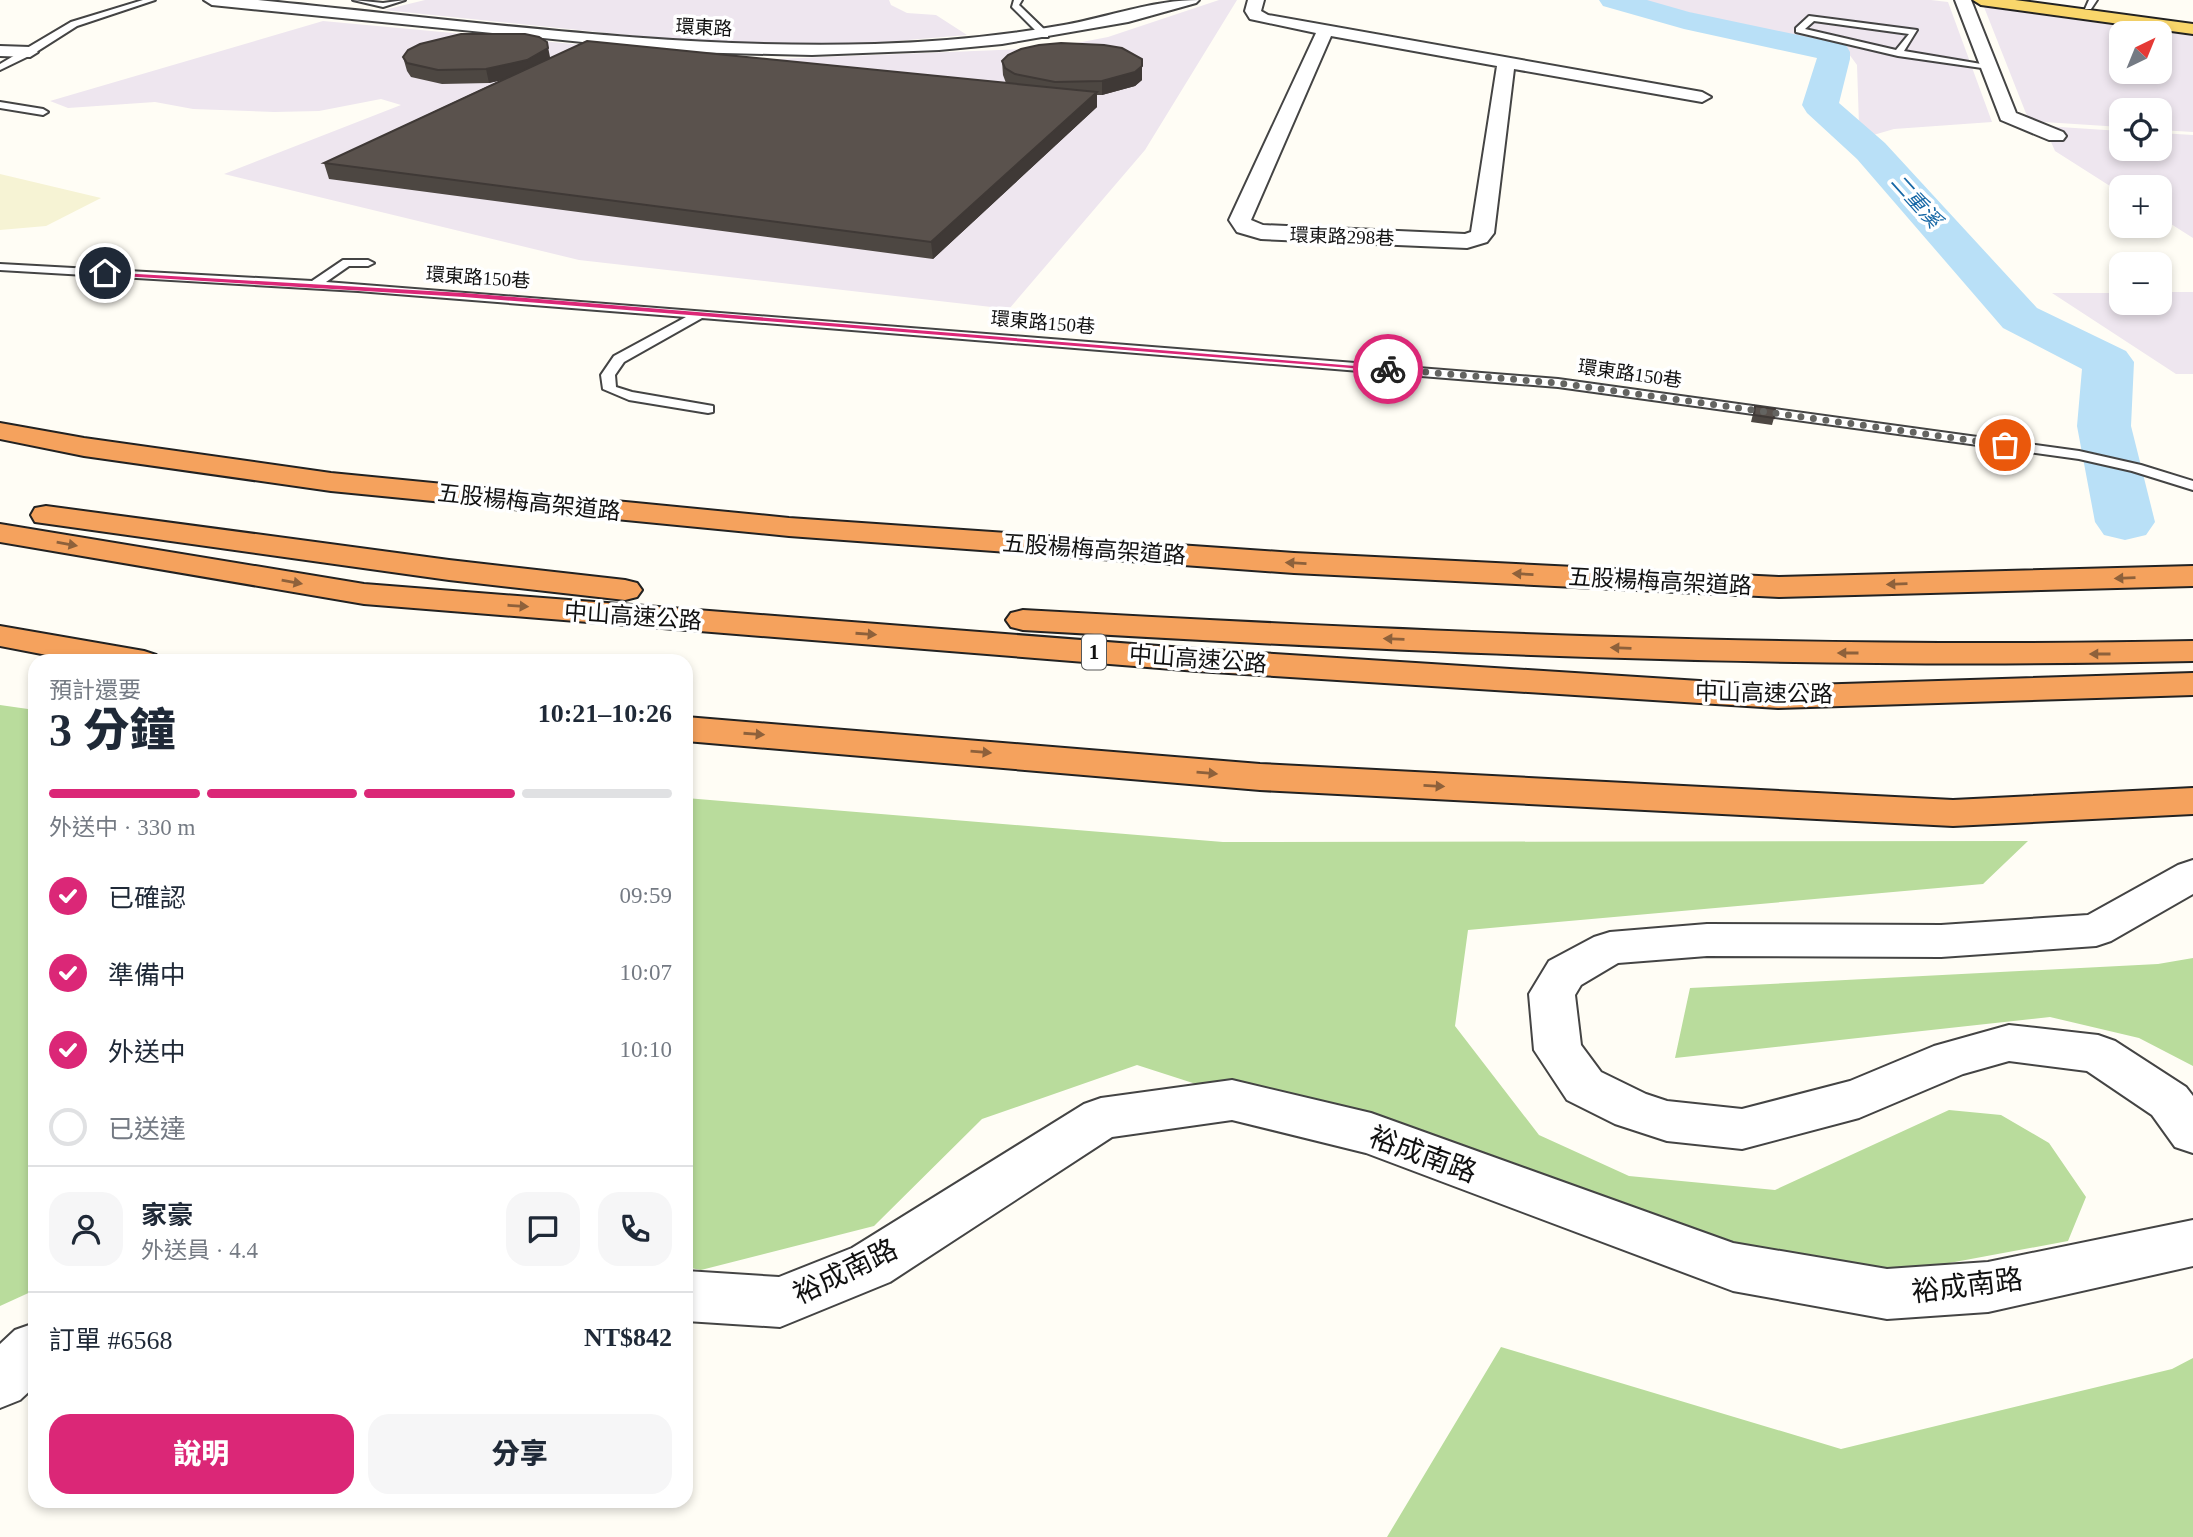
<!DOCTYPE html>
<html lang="zh-TW">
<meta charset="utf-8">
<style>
body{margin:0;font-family:"Times New Roman","Noto Sans TC",serif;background:#f6f6f7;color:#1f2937;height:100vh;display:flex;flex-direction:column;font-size:26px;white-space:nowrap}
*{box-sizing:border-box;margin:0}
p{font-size:23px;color:#747a83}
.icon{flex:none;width:38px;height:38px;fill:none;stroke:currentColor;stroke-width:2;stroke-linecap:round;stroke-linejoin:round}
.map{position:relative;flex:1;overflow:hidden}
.details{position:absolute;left:28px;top:654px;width:665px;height:854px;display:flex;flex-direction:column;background:#fff;border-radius:21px;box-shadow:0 4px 10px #0003}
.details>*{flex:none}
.needle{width:46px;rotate:43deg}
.fabs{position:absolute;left:2109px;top:21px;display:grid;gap:14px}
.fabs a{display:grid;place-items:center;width:63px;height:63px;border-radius:14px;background:#fff;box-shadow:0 4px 10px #0003;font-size:35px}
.pin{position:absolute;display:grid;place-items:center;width:60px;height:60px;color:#fff;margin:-30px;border:4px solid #fff;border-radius:50%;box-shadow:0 2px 7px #0007}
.courier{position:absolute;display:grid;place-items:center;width:70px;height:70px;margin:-35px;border:5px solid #db2777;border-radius:50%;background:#fff;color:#222;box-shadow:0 2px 9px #0007}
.overview em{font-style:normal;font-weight:800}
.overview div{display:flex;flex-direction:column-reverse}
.overview{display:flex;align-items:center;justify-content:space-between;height:119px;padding:0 21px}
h1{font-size:46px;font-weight:800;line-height:52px}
.bar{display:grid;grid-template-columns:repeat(4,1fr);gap:10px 7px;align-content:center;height:84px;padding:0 21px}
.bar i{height:9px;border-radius:5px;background:#e0e1e3}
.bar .active{background:#db2777}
.bar p{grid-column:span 4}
.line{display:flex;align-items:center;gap:18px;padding:0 21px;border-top:2px solid #e0e1e3}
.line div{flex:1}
.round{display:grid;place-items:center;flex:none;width:74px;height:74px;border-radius:21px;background:#f6f6f7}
ol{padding:0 21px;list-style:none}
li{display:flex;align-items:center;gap:21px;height:77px}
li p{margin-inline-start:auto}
li .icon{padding:7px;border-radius:50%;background:#db2777;color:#fff;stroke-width:4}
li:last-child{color:#747a83}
li i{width:38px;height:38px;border:4px solid #e0e1e3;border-radius:50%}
.primary-button{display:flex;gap:14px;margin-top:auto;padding:14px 21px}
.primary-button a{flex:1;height:80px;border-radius:21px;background:#db2777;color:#fff;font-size:28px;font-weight:800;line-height:80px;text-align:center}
.primary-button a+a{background:#f6f6f7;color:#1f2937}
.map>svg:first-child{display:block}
.industrial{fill:#eee6ef;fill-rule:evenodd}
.farmland{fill:#f6f3d4}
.forest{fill:#b9dc9c}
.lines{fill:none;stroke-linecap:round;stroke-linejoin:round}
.river{fill:#b9e0f7;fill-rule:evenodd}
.service-casing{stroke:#444;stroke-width:4}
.minor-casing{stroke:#444;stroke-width:4}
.tertiary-casing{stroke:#444;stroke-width:4}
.primary-casing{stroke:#222;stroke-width:4}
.motorway-casing{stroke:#222;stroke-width:4}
.service{fill:#fff;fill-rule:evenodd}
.minor{fill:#fff;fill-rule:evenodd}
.tertiary{fill:#fff;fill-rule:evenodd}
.primary{fill:#f9d66b;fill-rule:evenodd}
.motorway{fill:#f5a25d;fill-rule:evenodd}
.wall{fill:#4d4742}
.shaded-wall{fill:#3f3936}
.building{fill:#5a524d;stroke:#3f3936;stroke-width:2}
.oneway{fill:#8e613b}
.route{fill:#db2777}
.done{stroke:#646461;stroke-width:7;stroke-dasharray:0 12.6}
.labels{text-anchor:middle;stroke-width:7;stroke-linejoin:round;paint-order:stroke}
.far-street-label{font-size:19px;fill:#111;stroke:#fff}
.far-water-label{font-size:21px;font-style:italic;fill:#1768a6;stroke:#fff}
.shield{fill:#fff;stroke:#585858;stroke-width:2}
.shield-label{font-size:21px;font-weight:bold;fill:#111}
.street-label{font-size:23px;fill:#111;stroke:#fff}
.near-street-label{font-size:28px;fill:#111;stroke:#fff}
</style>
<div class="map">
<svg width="2193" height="1537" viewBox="0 0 2193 1537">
<rect width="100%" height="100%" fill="#fffdf5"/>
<path class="industrial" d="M425,0H889L891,5L907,13L936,15L967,35L848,45H724L384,10Z
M1219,0H1237L1145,150L1009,309L579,260L224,174L401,105L381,99L319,111L274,112L193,109L155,102L68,108L50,101L323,21L747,60L1051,48L1108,37Z
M1637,0H1931L1948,2L1992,122L1894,129L1870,136L1859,125L1857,65L1846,50Z
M1984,7L2193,36V132L2160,130V110H2121V127L2029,121ZM2121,33H2160V72H2121Z
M2044,126L2121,131V149H2160V133L2193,135V238L2160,217V187H2121V193L2055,151Z
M2160,292H2193V374H2176L2052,293H2121V303H2160Z"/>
<path class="farmland" d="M0,174L101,198L46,226L0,230Z"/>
<path class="forest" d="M0,705L35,710V1290L0,1306Z
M686,798L1223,842L2028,841L1983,884L1468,930L1455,1026L1539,1135L1629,1176L1775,1190L1949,1110L2001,1115L2049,1143L2086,1197L2068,1241L1944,1264L1812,1283L1137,1065L982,1119L874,1226L701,1270L686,1267Z
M2193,958V1066L2139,1038L2050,1017L1675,1058L1690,988L2158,964Z
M1501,1347L1841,1449L2172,1369L2193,1358V1537H1387Z"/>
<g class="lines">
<path class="river" d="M1599,0H1647L1689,12L1846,45L1850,52V59L1839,103L1885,143L2037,308L2126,351L2134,362L2131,426L2155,522L2146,535L2125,540L2104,535L2095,522L2077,426L2082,369L2003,328L1857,159L1807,113L1802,105L1817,58L1684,29L1603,6Z"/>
<g class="service-casing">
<path id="service" d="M143,0H155L77,26L33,54L0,70V64L71,22Z
M353,0L383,3L405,0L383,7Z
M1014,0H1022L1019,5L1048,33V37H1042L1012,7Z
M2089,0H2097L2091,9H2085Z
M1809,16L1917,30L1904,51L1993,66L1989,69L1898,56L1796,32V28ZM1814,21L1909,34L1896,50L1805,29Z
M0,102L43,109L48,112L43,115L0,108Z
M343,260H368L374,263L368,266H349L326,282L1558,379L2079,451L2141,465L2193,481V490L2132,471L2079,459L1558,387L702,318L624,362L615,375L616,387L632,392L713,406V412L708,413L629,400L603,389L601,375L614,356L686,317L358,291L0,270V264L312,281Z"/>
</g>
<g class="minor-casing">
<path id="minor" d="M1248,0H1264L1261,11L1268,15L1702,92L1711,97L1702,102L1514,69L1494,233L1487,242L1467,248L1261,239L1237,232L1229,220L1316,33L1250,19L1245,11ZM1331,36L1497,66L1471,232L1465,234L1263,225L1251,220Z
M1955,0H1971L2016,113L2063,132L2066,136L2063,140H2049L2001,120Z
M0,46L30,47L38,52L30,57L0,56Z
M2193,860V894L2111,941L2096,946L1941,957L1707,956L1618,963L1581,985L1575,995L1581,1045L1601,1072L1646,1094L1667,1101L1742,1109L1850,1081L1934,1046L2009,1025L2098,1035L2115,1041L2186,1087L2193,1096V1153L2175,1147L2152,1115L2087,1071L2009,1061L1963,1074L1859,1118L1742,1149L1667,1141L1615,1124L1567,1100L1534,1050L1529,994L1549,961L1594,937L1610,932L1707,924L1941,925L2088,915L2178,865Z
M1232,1080L1371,1113L1733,1243L1887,1269L1988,1262L2193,1220V1266L1988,1312L1887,1319L1733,1291L1366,1153L1232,1120L1112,1137L890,1282L780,1327L686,1321V1271L779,1277L852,1248L1084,1104L1101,1098Z
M35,1323V1386L20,1400L0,1408V1344L15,1330Z"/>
</g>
<g class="tertiary-casing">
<path id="tertiary" d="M204,0H258C463,20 668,50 875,44C938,42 1002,36 1064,25C1109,17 1153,0 1199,0L1196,3L1128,22L1002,44L939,50L812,55L682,52L212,5Z"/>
</g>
<g class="primary-casing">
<path id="primary" d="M1973,0H2015L2193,24V34L1981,5Z"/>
</g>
<g class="motorway-casing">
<path id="motorway" d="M0,423L84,438L331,473L789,518L1294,553L1779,577L2193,566V586L1779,597L1294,573L789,536L331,491L84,456L0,439Z
M46,506L449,560L625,580L637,583L642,590L637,597L625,600L449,580L35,522L31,515L35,508Z
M0,524L364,584L1197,649L1778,686L2193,673V695L1778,708L1197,671L364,604L0,542Z
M1023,610C1413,632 1802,649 2193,641V661C1802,670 1413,653 1023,630L1011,627L1006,620L1011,613Z
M0,626L144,651L156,655L161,662H83L0,646Z
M686,717L1260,764L1953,800L2193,788V814L1953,826L1260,790L686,741Z"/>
</g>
<use href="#service" class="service"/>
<use href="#minor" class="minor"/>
<use href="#tertiary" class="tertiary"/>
<use href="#primary" class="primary"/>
<use href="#motorway" class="motorway"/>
</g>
<path class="wall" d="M403,57L550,58L1006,83L1003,75L1002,61L1142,80L1135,86L1102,95H1097V107L933,259L329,179L324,163L501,80L489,83L442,84L411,77L407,71Z
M1755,406L1774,418L1772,425L1751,422Z"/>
<path class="shaded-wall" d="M547,42L551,62L531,74L489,83L486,69Z
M1142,66V80L1135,86L1102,95V81Z
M1097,92V107L933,259L931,242Z"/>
<path class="building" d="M461,34H525L539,37L547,42L548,48L527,60L486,69L438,70L407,63L403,57L408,50L420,44Z
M587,41L1097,92L931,242L324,163Z
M1061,43L1104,45L1122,48L1142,59V66L1135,72L1102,81L1055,82L1015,74L1005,68L1002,61L1008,55L1021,49L1039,45Z
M1755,406L1775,409L1774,418L1754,415Z"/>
<defs><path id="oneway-solid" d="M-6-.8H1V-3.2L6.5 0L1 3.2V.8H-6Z" transform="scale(1.75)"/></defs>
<g class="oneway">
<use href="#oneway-solid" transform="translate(67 544) rotate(10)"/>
<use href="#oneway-solid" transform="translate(1296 563) rotate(-177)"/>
<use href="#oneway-solid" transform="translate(1523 574) rotate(-177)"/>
<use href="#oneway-solid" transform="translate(2125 578) rotate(178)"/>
<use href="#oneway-solid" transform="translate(292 582) rotate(10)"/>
<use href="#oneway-solid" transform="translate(1897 584) rotate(178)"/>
<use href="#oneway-solid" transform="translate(518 606) rotate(4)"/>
<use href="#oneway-solid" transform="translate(866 634) rotate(4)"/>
<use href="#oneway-solid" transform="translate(1394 639) rotate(-178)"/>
<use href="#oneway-solid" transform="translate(1621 648) rotate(-178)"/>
<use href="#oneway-solid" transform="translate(1848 653) rotate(-180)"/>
<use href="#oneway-solid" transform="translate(2100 654) rotate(-180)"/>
<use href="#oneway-solid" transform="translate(754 734) rotate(4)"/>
<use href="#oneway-solid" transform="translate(981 752) rotate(5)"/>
<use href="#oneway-solid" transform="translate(1207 773) rotate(5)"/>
<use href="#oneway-solid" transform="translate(1434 786) rotate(3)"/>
</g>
<path class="route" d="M103,272L464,293L1392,369L1388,371L464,297L105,275Z"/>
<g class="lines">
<path class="done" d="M1388,369L1558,383L2005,445"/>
</g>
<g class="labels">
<g class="far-street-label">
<text transform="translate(704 27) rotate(3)" y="7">環東路</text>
<text transform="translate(1342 236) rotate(2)" y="7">環東路298巷</text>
<text transform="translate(478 277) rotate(4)" y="7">環東路150巷</text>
<text transform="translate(1043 322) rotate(5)" y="7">環東路150巷</text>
<text transform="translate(1630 373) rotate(8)" y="7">環東路150巷</text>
</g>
<g class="far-water-label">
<text transform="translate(1916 201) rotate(48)" y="7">二重溪</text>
</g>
<rect class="shield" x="1082" y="634.5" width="24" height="35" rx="5"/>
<g class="shield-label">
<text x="1094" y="659">1</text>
</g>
<g class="street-label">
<text transform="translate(529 502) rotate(6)" y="8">五股楊梅高架道路</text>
<text transform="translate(1094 549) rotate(4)" y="8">五股楊梅高架道路</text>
<text transform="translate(1660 581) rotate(3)" y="8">五股楊梅高架道路</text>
<text transform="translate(633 616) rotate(4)" y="8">中山高速公路</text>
<text transform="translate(1198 659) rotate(4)" y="8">中山高速公路</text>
<text transform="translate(1764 693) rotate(1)" y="8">中山高速公路</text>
</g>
<g class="near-street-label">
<text transform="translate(1423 1154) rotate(20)" y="10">裕成南路</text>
<text transform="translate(845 1271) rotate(-26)" y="10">裕成南路</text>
<text transform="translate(1967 1285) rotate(-7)" y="10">裕成南路</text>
</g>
</g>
</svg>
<div class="fabs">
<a><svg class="needle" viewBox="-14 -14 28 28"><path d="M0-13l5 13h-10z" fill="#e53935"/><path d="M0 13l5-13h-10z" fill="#747a83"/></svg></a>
<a><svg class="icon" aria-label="locate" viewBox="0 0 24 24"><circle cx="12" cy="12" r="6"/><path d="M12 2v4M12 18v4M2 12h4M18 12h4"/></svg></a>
<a>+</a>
<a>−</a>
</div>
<div class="pin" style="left:2005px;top:445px;background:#ea580c"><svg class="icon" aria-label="bag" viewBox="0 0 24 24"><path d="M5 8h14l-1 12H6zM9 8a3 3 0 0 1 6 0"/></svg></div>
<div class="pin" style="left:105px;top:273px;background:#1f2937"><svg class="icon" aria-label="home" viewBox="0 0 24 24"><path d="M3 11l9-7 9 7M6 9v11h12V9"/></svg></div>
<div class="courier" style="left:1388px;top:369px"><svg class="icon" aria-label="bike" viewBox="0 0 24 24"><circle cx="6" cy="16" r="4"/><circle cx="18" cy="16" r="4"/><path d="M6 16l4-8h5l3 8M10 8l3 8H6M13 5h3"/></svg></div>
<section class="details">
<div class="overview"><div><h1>3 分鐘</h1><p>預計還要</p></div><em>10:21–10:26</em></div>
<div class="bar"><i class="active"></i><i class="active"></i><i class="active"></i><i></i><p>外送中 · 330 m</p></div>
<ol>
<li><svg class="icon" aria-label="check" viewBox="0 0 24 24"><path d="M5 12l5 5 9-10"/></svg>已確認<p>09:59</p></li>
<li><svg class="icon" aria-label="check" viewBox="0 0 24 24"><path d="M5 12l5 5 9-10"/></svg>準備中<p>10:07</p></li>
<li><svg class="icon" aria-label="check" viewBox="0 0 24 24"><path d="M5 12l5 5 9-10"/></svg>外送中<p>10:10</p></li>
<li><i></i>已送達</li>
</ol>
<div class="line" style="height:126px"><a class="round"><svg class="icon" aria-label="person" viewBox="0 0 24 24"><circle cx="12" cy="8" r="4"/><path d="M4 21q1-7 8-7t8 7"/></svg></a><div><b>家豪</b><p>外送員 · 4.4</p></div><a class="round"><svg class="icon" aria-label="chat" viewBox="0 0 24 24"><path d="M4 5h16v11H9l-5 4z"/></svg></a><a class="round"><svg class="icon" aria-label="phone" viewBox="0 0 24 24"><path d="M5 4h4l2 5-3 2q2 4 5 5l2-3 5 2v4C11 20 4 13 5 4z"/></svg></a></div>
<div class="line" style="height:91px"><div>訂單 #6568</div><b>NT$842</b></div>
<div class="primary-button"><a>說明</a><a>分享</a></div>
</section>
</div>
